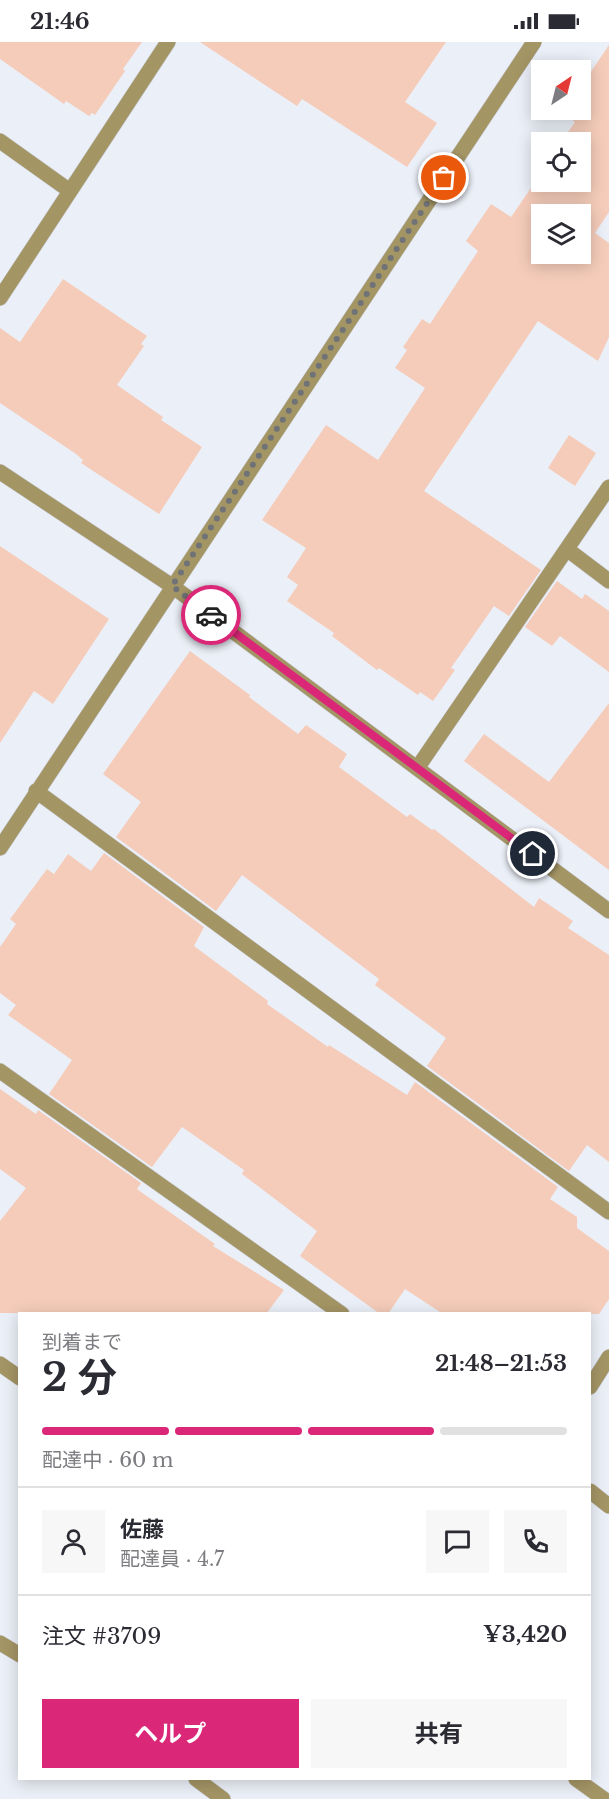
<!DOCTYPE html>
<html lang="ja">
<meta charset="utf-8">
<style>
body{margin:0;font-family:"Libre Baskerville","Noto Sans JP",serif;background:#f7f7f7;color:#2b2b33;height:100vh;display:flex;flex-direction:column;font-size:22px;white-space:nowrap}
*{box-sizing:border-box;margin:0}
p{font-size:20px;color:#7c7c81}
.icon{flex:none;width:33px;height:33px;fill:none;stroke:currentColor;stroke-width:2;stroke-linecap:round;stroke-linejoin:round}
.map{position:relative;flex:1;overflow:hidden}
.panel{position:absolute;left:18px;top:1270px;width:573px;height:468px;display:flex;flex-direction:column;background:#fff;border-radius:0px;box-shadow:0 3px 15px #0003}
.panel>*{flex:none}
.needle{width:39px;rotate:35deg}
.fabs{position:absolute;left:531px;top:18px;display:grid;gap:12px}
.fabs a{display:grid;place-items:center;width:60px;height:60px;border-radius:0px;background:#fff;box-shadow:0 3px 15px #0003;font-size:30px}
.pin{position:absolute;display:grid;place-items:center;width:51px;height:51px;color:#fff;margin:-26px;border:3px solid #fff;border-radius:50%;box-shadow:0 2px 6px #0007}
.courier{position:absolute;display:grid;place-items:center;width:60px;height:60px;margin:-30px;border:4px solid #db2777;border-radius:50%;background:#fff;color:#222;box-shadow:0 2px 8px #0007}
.head em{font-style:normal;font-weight:700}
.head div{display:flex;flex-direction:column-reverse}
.head{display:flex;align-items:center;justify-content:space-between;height:102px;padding:0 24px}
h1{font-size:39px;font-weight:700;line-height:45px}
.bar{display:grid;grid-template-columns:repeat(4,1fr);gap:9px 6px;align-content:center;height:72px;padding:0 24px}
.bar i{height:8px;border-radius:4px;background:#e1e1e2}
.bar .active{background:#db2777}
.bar p{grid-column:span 4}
.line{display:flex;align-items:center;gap:15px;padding:0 24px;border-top:2px solid #e1e1e2}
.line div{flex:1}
.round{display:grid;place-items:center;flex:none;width:63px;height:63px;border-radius:0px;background:#f7f7f7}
.action{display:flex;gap:12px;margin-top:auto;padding:12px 24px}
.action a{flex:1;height:69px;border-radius:0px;background:#db2777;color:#fff;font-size:24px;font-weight:700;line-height:69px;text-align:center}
.action a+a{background:#f7f7f7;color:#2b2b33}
.status{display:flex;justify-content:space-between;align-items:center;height:42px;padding:0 30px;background:#fff;direction:ltr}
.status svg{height:16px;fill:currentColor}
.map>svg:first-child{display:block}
.building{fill:#f5ccba;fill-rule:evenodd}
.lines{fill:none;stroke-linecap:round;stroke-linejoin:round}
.minor-casing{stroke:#c9ccd3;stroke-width:16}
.minor{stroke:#a49565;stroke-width:15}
.done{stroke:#6f7276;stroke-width:6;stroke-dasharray:0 10.8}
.route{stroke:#db2777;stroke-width:8}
</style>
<div class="status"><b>21:46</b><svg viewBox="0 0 49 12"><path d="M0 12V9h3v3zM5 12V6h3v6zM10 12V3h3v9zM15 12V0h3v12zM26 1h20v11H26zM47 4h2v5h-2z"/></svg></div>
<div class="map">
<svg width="609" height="1757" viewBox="0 0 609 1757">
<rect width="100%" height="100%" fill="#ebeff7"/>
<path class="building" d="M0,0H142L123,27L125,29L95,73L92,71L89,74L66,59L64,62L0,17Z
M200,0H446L405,60L437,81L407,125L302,57L297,64Z
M609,3V170L595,191L609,201V295L598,319L538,279L424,449L541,528L509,574L494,564L451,626L455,628L433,659L420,650L418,653L379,626L377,628L332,594L334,591L287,559L298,543L287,535L306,506L262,478L326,383L378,418L425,346L395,326L407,308L403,305L422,277L430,282L478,209L466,199L491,162L511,175L542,130V140H580V100H561L575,80L564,72L567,68H580V46ZM542,172H580V212H542Z
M63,237L147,294L141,302L144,304L117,343L163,375L161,378L202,405L159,472L81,421L83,418L76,412L0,361V286L20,300Z
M569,393L596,411L575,444L548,426Z
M0,504L109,577L53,662L34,649L0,701Z
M557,539L582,557L585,552L609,569V630L560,594L552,604L525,585Z
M190,609L250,653L249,655L298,692L306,683L347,712L339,725L407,775L410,772L432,788L434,787L534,865L539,856L573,879L568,886L609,913V1120L587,1103L569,1129L427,1024L446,996L375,943L379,937L242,833L216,869L116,795L141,760L103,732Z
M609,661V828L464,719L484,692L549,740Z
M104,811L204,885L194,904L268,959L267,962L328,1005L329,1003L407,1053L415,1040L558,1145L550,1157L577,1175V1186L609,1209V1257L599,1272H443L405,1247L388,1272H380L300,1214L317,1189L242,1132L244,1128L182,1085L152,1125L49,1052L72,1018L8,973L16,963L0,951V905L16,882L10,877L47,827L54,832L68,812L91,829Z
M0,1047L36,1072L38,1068L141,1141L137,1147L141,1150L215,1202L213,1204L284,1248L266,1272L0,1271V1179L26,1146L0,1127Z"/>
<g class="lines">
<g class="minor-casing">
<path id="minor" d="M0,99L70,149
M0,256L168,0
M0,430L172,544L609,869
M568,508L609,539
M418,725L609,445
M36,749L609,1170
M0,806L534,0
M0,1029L342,1272
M0,1322L20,1336
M590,1345L609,1315
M590,1449L609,1464
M0,1601L20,1613
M196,1737L223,1757
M576,1737L604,1757"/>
</g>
<use href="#minor" class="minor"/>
</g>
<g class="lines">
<path class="done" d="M211,573L172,544L444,136"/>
<path class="route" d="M211,573L533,812"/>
</g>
</svg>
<div class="fabs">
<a><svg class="needle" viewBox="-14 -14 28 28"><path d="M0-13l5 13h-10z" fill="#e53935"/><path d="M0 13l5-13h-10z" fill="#7c7c81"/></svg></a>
<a><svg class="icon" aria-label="locate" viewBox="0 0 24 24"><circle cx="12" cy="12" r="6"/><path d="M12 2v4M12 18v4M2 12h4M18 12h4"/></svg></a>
<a><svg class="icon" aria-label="layers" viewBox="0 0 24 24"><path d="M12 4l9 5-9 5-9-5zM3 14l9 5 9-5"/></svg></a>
</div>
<div class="pin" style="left:444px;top:136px;background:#ea580c"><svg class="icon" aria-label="bag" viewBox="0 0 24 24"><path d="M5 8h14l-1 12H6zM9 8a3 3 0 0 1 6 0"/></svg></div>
<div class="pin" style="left:533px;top:812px;background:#1f2937"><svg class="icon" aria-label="home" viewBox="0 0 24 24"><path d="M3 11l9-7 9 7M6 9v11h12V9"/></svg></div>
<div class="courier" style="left:211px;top:573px"><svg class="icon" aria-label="car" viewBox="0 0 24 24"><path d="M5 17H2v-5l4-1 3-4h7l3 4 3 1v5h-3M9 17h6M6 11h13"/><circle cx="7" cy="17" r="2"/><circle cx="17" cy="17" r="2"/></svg></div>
<section class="panel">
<div class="head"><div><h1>2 分</h1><p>到着まで</p></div><em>21:48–21:53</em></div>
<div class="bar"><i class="active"></i><i class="active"></i><i class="active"></i><i></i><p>配達中 · 60 m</p></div>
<div class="line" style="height:108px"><a class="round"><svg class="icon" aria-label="person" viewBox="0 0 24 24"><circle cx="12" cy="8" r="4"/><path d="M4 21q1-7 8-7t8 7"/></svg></a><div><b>佐藤</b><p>配達員 · 4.7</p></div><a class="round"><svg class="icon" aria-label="chat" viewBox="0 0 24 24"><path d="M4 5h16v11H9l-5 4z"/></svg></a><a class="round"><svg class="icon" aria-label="phone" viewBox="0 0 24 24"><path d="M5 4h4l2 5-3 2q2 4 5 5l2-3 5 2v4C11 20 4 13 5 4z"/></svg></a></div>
<div class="line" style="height:78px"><div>注文 #3709</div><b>¥3,420</b></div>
<div class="action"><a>ヘルプ</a><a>共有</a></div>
</section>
</div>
